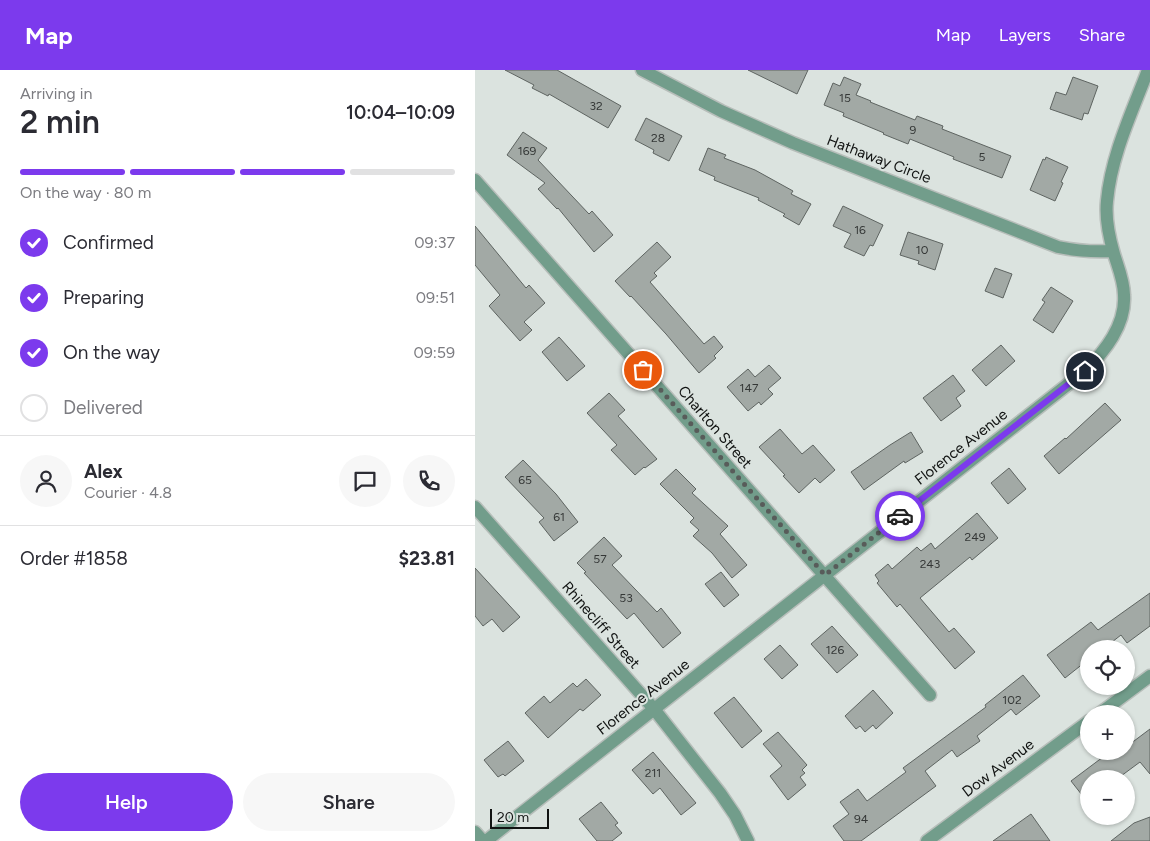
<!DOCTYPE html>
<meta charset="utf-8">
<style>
body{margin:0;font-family:Figtree,sans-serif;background:#f7f7f7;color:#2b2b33;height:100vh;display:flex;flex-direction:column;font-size:19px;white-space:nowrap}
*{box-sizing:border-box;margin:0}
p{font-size:16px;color:#7c7c81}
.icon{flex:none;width:28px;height:28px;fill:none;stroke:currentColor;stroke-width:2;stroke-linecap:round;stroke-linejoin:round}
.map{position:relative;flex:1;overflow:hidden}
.drawer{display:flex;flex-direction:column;background:#fff;width:475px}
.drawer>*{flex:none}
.fabs{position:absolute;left:605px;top:570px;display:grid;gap:10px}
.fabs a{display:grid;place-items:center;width:55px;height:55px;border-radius:50%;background:#fff;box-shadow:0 1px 4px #0004;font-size:25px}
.scale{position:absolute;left:15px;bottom:12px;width:59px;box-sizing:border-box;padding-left:5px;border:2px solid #111312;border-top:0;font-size:14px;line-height:18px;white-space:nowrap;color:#111312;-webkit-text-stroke:4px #dbe3df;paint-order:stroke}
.pin{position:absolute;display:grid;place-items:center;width:42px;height:42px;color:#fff;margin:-21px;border:2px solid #fff;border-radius:50%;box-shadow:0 1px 5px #0007}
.courier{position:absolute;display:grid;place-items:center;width:50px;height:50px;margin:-25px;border:4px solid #7c3aed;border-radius:50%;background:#fff;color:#222;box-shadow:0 1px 6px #0007}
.headline em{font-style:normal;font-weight:600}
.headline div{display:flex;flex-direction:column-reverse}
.headline{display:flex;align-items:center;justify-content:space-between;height:85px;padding:0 20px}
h1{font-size:32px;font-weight:600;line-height:38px}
.bar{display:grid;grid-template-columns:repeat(4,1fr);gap:8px 5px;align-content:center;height:60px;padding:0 20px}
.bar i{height:6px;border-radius:4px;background:#e1e1e2}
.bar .selected{background:#7c3aed}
.bar p{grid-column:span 4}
.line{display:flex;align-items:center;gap:12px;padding:0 20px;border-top:1px solid #e1e1e2}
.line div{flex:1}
.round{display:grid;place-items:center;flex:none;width:52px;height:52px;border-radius:26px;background:#f7f7f7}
ol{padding:0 20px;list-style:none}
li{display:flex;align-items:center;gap:15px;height:55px}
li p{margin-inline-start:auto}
li .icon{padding:5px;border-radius:50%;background:#7c3aed;color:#fff;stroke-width:4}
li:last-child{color:#7c7c81}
li i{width:28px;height:28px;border:2px solid #e1e1e2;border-radius:50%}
.button{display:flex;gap:10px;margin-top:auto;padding:10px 20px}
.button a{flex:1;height:58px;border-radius:30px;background:#7c3aed;color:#fff;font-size:20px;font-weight:600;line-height:58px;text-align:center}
.button a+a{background:#f7f7f7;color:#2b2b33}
header{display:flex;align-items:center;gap:30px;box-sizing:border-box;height:70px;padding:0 25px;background:#7c3aed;color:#fff}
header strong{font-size:24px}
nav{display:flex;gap:28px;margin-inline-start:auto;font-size:18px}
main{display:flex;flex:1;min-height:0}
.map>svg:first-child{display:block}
.building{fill:#a2a9a5;stroke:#5e6461}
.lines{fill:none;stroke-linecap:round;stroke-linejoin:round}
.minor-casing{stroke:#b7beba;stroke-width:15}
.minor{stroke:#729d8b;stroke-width:12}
.done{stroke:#585c5a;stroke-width:5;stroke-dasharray:0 9}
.route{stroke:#7c3aed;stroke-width:6}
.labels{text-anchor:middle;stroke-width:4;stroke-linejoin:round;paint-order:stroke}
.number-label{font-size:12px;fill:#353837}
.street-label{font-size:15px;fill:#111312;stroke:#dbe3df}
</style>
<header>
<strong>Map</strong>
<nav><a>Map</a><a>Layers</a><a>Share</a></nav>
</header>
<main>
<section class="drawer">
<div class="headline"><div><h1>2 min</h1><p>Arriving in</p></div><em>10:04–10:09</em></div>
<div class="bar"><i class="selected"></i><i class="selected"></i><i class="selected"></i><i></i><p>On the way · 80 m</p></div>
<ol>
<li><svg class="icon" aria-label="check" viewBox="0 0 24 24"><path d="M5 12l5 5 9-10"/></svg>Confirmed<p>09:37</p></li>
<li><svg class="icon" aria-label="check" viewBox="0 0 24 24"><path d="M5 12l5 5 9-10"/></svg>Preparing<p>09:51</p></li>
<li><svg class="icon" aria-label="check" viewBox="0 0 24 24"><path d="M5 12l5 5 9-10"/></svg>On the way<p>09:59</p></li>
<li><i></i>Delivered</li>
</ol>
<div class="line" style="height:90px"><a class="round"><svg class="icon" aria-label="person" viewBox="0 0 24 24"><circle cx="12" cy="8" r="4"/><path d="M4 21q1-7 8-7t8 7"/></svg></a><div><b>Alex</b><p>Courier · 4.8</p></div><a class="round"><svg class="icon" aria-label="chat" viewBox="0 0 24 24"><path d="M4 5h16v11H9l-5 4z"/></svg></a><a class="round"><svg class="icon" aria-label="phone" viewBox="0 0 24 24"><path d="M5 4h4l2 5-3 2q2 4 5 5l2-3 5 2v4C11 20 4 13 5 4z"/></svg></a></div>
<div class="line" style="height:65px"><div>Order #1858</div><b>$23.81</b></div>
<div class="button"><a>Help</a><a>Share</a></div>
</section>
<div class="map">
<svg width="675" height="771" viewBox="0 0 675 771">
<rect width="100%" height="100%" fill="#dbe3df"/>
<path class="building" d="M30,0H82L146,36L133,58L74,24L73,26L57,18L59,15Z
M273,0H333L322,24Z
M369,7L386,14L381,25L396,31L395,32L440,50L442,46L468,56L467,59L536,86L527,108L478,89L479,87L435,69L433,74L408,64L409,63L368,46L369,43L349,35L358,13L365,16Z
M598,7L623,16L613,44L609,43L607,50L575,39L581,22L591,25Z
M171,48L207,66L194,91L178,83L179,80L160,70Z
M48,62L72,78L63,90L114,144L117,141L138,165L119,182L83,138L82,139L63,119L70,113L32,85Z
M233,78L251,85L249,88L280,100L318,121L316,124L336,134L324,155L308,146L310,144L283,130L284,128L239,110L240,107L224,100Z
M571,87L593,97L586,112L588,113L580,131L555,120L568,89L570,90Z
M368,136L408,155L398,176L395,175L389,186L369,177L376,164L358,156Z
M0,156L51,218L54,215L70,233L49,252L57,260L45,271L14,236L25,225L0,195Z
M433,162L468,174L460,200L443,194L444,191L425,185Z
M182,172L196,187L179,203L182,206L175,212L229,274L239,266L248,277L239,286L241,288L224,303L191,264L156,226L155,227L140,211Z
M520,198L537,204L528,228L510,221Z
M576,217L598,231L578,263L558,250L570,232L567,230Z
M84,267L110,296L92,311L67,282Z
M526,275L540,291L511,316L497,300Z
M294,295L306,308L293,319L298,324L286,335L284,332L273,341L252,317L273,299L280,307Z
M478,305L490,321L481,328L486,336L466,351L448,328Z
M134,323L150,340L143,346L182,389L170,398L169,397L160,405L136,380L142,375L112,343Z
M630,333L646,350L584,404L569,386L590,368L591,369Z
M305,359L327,384L338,375L360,400L345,413L340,408L324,423L308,406L310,405L284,377Z
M436,362L448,382L430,393L429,391L389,420L376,402L415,375Z
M48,390L81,424L103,452L79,471L64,452L69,448L30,407Z
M534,398L551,419L533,434L516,413Z
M201,399L221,419L217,423L253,456L245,464L272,495L257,508L237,483L218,466L224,460L215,452L219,448L185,414Z
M502,443L523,468L497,490L495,487L445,528L474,562L479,558L500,582L480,599L425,534L422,537L402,513L404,511L400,505L413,494L417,499L442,477L446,481L456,473L460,479Z
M129,467L147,486L137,495L182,542L186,538L206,563L188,578L159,543L152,549L109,503L111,502L102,493Z
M0,498L45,547L28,562L17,549L8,556L0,546Z
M246,502L264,525L249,537L230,514Z
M675,523V556L652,573L646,565L628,579H614V589L590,608L572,585L616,552L623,560Z
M357,556L383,585L362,603L336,574Z
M305,575L323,595L307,609L289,589Z
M548,605L565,626L541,645L536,639L502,666L505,671L482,687L477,680L450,701L461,716L386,771H369L358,756L374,744L365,732L383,719L392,731L431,702L428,698L511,637L510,635Z
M111,609L126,625L108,641L105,639L73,668L50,643L69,626L75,633L98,613L102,617Z
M398,620L418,643L401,659L398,655L390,662L385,656L381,659L370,646Z
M259,627L287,661L267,678L239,643Z
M675,659V704L665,692L642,709H614V734L596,711L632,684L635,689L645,681H651V677Z
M303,662L332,695L327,700L330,703L325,707L331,715L313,730L295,706L307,696L288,674Z
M33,671L49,691L30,706L28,704L23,707L9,690Z
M178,682L221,733L206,745L185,718L178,724L157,700Z
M126,732L143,753L140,755L147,763L137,771H122L104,749Z
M556,744L575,771H518Z
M675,747V771H636L659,753Z"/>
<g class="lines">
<g class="minor-casing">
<path id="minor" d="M167,0L246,41L318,73L583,177C602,181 619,182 638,181
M0,110L455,625
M0,437L179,639L245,723L260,745L273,771
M624,644L675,606
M0,762L8,771
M11,771L610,301C630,281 651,255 649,225C649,211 643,197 639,184C634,167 630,150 632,131C636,86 657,42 673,0
M452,771L614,651"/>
</g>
<use href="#minor" class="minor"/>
</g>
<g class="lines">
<path class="done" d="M168,300L350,505L425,446"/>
<path class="route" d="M425,446L610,301"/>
</g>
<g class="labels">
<g class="number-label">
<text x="370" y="32">15</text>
<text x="121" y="40">32</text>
<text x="438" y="64">9</text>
<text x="183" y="72">28</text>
<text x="52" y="85">169</text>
<text x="507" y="91">5</text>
<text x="385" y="164">16</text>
<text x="447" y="184">10</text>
<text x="274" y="322">147</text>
<text x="50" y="414">65</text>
<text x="84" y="451">61</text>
<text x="500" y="471">249</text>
<text x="125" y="493">57</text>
<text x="455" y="498">243</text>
<text x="151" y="532">53</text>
<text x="360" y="584">126</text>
<text x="537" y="634">102</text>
<text x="178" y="707">211</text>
<text x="386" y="753">94</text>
</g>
<g class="street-label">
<text transform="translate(404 89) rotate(21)" y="5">Hathaway Circle</text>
<text transform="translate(240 357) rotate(49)" y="5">Charlton Street</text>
<text transform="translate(486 377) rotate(-38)" y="5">Florence Avenue</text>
<text transform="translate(126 555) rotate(49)" y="5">Rhinecliff Street</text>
<text transform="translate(168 627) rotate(-38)" y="5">Florence Avenue</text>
<text transform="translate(523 698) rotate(-37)" y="5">Dow Avenue</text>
</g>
</g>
</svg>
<div class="fabs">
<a><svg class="icon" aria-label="locate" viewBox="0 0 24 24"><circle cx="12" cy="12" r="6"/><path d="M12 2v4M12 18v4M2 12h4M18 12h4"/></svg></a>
<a>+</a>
<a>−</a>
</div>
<div class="scale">20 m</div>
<div class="pin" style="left:168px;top:300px;background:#ea580c"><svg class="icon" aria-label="bag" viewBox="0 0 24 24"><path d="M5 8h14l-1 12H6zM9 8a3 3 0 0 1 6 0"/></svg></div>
<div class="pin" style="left:610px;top:301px;background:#1f2937"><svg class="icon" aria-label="home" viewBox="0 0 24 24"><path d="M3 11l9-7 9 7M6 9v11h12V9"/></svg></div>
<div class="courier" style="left:425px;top:446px"><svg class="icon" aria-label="car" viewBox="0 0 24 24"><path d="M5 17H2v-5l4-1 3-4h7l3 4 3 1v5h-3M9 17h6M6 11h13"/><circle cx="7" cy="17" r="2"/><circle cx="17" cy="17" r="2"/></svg></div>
</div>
</main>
